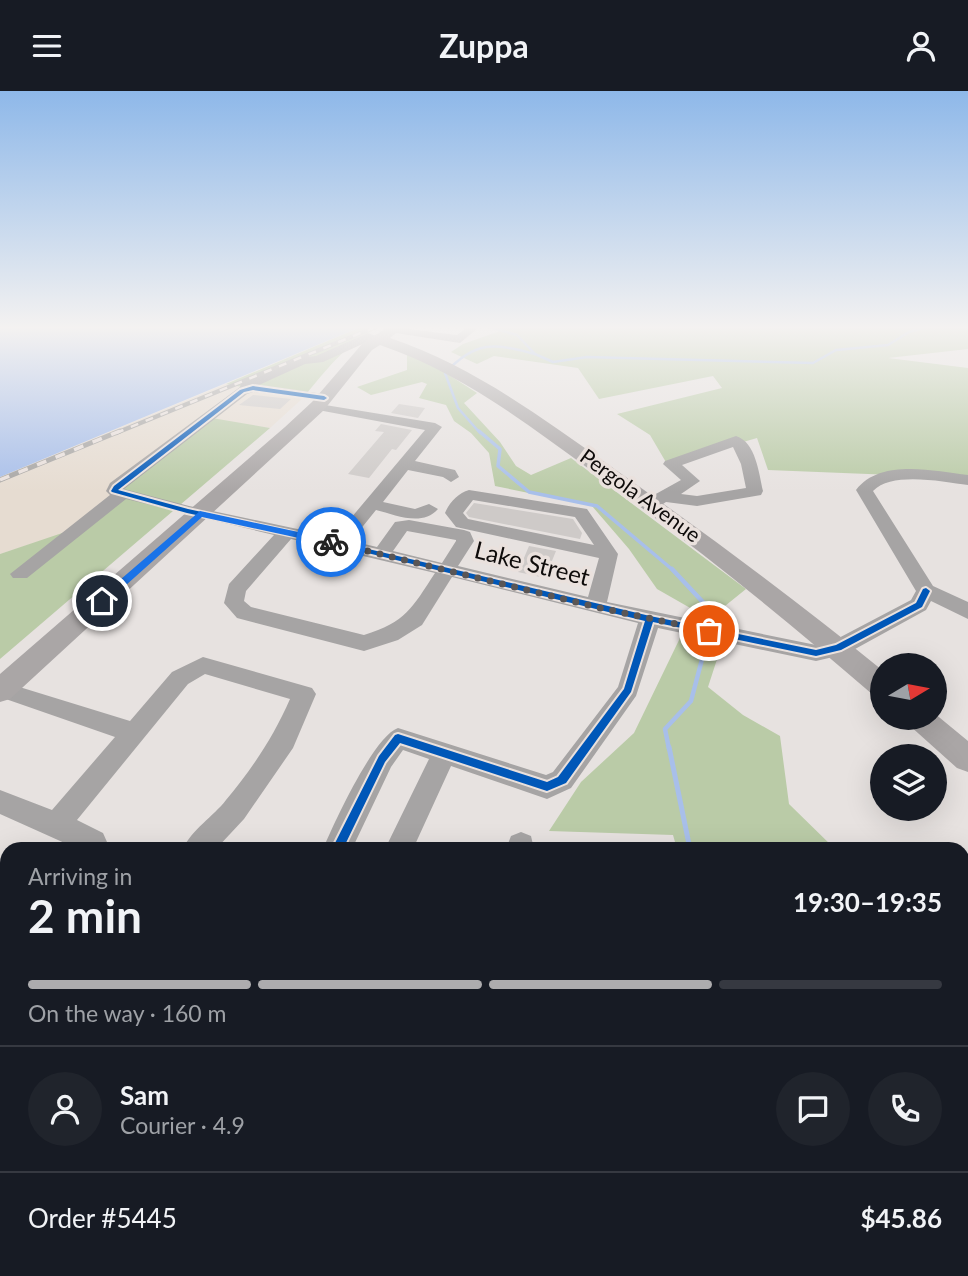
<!DOCTYPE html>
<meta charset="utf-8">
<style>
body{margin:0;font-family:Lato,sans-serif;background:#20242c;color:#f1f3f6;height:100vh;display:flex;flex-direction:column;font-size:26px;white-space:nowrap}
*{box-sizing:border-box;margin:0}
p{font-size:23px;color:#9ea1a6}
.icon{flex:none;width:38px;height:38px;fill:none;stroke:currentColor;stroke-width:2;stroke-linecap:round;stroke-linejoin:round}
.map{position:relative;flex:1;overflow:hidden}
.details{position:absolute;left:0px;top:751px;width:970px;height:436px;display:flex;flex-direction:column;background:#171b24;border-radius:21px 21px 0 0;box-shadow:0 7px 28px #0002}
.details>*{flex:none}
.needle{width:46px;rotate:80deg}
.buttons{position:absolute;left:870px;top:562px;display:grid;gap:14px}
.buttons a{display:grid;place-items:center;width:77px;height:77px;border-radius:50%;background:#171b24;box-shadow:0 7px 28px #0002;font-size:35px}
.pin{position:absolute;display:grid;place-items:center;width:60px;height:60px;color:#fff;margin:-30px;border:4px solid #fff;border-radius:50%;box-shadow:0 2px 7px #0007}
.courier{position:absolute;display:grid;place-items:center;width:70px;height:70px;margin:-35px;border:5px solid #1a73e8;border-radius:50%;background:#fff;color:#222;box-shadow:0 2px 9px #0007}
.summary em{font-style:normal;font-weight:700}
.summary div{display:flex;flex-direction:column-reverse}
.summary{display:flex;align-items:center;justify-content:space-between;height:119px;padding:0 28px}
h1{font-size:46px;font-weight:700;line-height:52px}
.bar{display:grid;grid-template-columns:repeat(4,1fr);gap:10px 7px;align-content:center;height:84px;padding:0 28px}
.bar i{height:9px;border-radius:5px;background:#363941}
.bar .on{background:#adacae}
.bar p{grid-column:span 4}
.line{display:flex;align-items:center;gap:18px;padding:0 28px;border-top:2px solid #363941}
.line div{flex:1}
.round{display:grid;place-items:center;flex:none;width:74px;height:74px;border-radius:37px;background:#20242c}
header{display:flex;justify-content:space-between;align-items:center;height:91px;padding:0 28px;background:#171b24;font-size:32px;font-weight:700}
.map>svg:first-child{display:block}
.industrial{fill:#e6dcd1}
.forest{fill:#bacba7}
.water{fill:#a8bfea}
.lines{fill:none;stroke-linecap:round;stroke-linejoin:round}
.stream-far4{stroke:#a8bfea;stroke-width:2.5}
.stream-far3{stroke:#a8bfea;stroke-width:3.5}
.stream-far2{stroke:#a8bfea;stroke-width:4.5}
.stream-far1{stroke:#a8bfea;stroke-width:5}
.stream{stroke:#a8bfea;stroke-width:7}
.building{fill:#cecac8}
.minor{fill:#a6a4a4;fill-rule:evenodd}
.major{fill:#aaa6a6;fill-rule:evenodd}
.rail-far1-casing{stroke:#a8a6a4;stroke-width:4.5}
.rail-casing{stroke:#a8a6a4;stroke-width:5}
.rail-far1{stroke:#eae1dd;stroke-width:2.5;stroke-dasharray:8;stroke-linecap:butt}
.rail{stroke:#eae1dd;stroke-width:3.5;stroke-dasharray:10;stroke-linecap:butt}
.cycleway-casing{stroke:#eae1dd;stroke-width:4}
.cycleway{fill:#0057b8;fill-rule:evenodd}
.route{fill:#1a73e8}
.done{stroke:#5a5655;stroke-width:7;stroke-dasharray:0 12.6}
.labels{text-anchor:middle;stroke-width:7;stroke-linejoin:round;paint-order:stroke}
.far-street-label{font-size:21px;fill:#0e0b0a;stroke:#eae1dd}
.street-label{font-size:24px;fill:#0e0b0a;stroke:#eae1dd}
</style>
<header><svg class="icon" aria-label="menu" viewBox="0 0 24 24"><path d="M4 6h16M4 12h16M4 18h16"/></svg>Zuppa<svg class="icon" aria-label="person" viewBox="0 0 24 24"><circle cx="12" cy="8" r="4"/><path d="M4 21q1-7 8-7t8 7"/></svg></header>
<div class="map">
<svg width="968" height="1185" viewBox="0 0 968 1185">
<rect width="100%" height="100%" fill="#e7e2e0"/>
<path class="industrial" d="M226,293L303,307L270,337L205,327L77,438L0,463V386Z"/>
<path class="forest" d="M363,235H382C347,251 327,278 303,307L226,293Z
M478,235C496,235 537,240 551,235H968V258L888,267L968,277V387L768,379L757,347L667,373L650,344L617,323L722,297L713,285L599,308L578,277L494,265L477,273L451,261L463,253L500,240Z
M407,263L435,275L477,302L464,312L500,351L516,375L531,384L571,367L746,498L720,519L706,526L657,498L629,458L592,415L495,395L489,362L471,342L454,330L446,314L419,307L427,293L422,291L371,304L357,296L407,279Z
M206,326L270,337L0,568V463L77,437Z
M680,547L722,553L708,596L743,624L780,645L789,713L835,758H677L673,744L549,740L581,691L634,642Z
M962,947H968V1077H963Z
M695,1180H936L937,1185H705Z"/>
<path class="water" d="M0,235H363L0,386Z"/>
<g class="lines">
<path class="stream-far4" d="M485,235L517,244L535,263L553,271L587,266L813,272L836,259L888,254L909,241L928,235
M480,342L458,317L445,282C476,249 494,252 535,263"/>
<path class="stream-far3" d="M479,340L500,358L498,375L529,401L597,415L674,480"/>
<path class="stream-far2" d="M669,658L665,638L691,610L714,523L672,478"/>
<path class="stream-far1" d="M669,656L690,758"/>
<path class="stream" d="M747,1185L749,1180"/>
</g>
<path class="building" d="M253,304L291,308L280,318L239,314Z
M399,313L425,317L418,327L391,322Z
M381,333L412,339L396,359L392,358L369,387L348,383L384,341L375,340Z
M474,412L573,428L582,442L580,448L469,426L466,422Z
M529,455L556,460L545,487L518,481Z"/>
<g class="lines">
<path class="minor" d="M517,235H532L526,238Z
M393,236L457,244L467,236L477,238L460,252L389,241L387,239Z
M368,242L384,248L378,252L369,250L323,271L305,273L259,294L324,303L331,307L329,310L253,301L247,303L124,398L189,415L335,446L425,339L318,319L313,318V312L435,332L442,336L415,370L455,379L459,386L451,391L443,386L408,379L383,411L415,418L429,413L438,418C422,436 396,424 376,419L351,450L377,456L395,431L409,429L464,439L470,441L474,450L458,475L588,506L599,467L456,436L445,422C449,412 458,402 469,399L581,417L587,418L618,463L607,511L816,554L833,550L911,509L916,500L856,399C880,367 934,380 968,384V394C943,391 892,380 873,400L933,495L968,511V528L931,510L926,519L846,563L816,570L658,537L636,605L571,697L547,708L451,675L413,758H385L429,668L403,659L391,676L352,758H323C334,732 374,645 398,637L546,684L553,681L618,596L638,532L452,486L422,534L398,549L364,560L237,527L224,512L229,493L274,444L126,408L27,487H13L10,483L110,404L106,400L110,392L240,296L241,292L298,267L316,265ZM473,409L575,426L594,454L468,428L463,422ZM407,440L456,449V450L442,472L393,460ZM291,448L435,482C412,517 406,531 364,544L251,516L244,510L246,500Z
M736,345C756,351 759,383 763,400L761,404L697,415L666,411L657,417H645L642,413L645,409L681,389L663,373L665,370ZM733,356L741,373L746,397L697,405L681,403L700,390L682,374Z
M203,566L312,597L316,603L293,657L244,728L216,758H183C192,738 213,726 226,709C252,678 274,645 290,608L205,583L188,593L77,729L103,742L107,751L104,758H78L0,723V699L52,719L115,646L0,606V590L130,630L172,581Z
M521,741L531,745L534,758H506L511,745Z
M7,835V871L0,874V837Z
M0,880L7,883V916L0,913Z
M7,946V987L0,990V949Z
M583,1180H633L636,1185H585Z"/>
<path class="major" d="M389,235H398L401,238L390,247C470,274 537,323 606,372C700,438 792,506 882,579V606L872,603C781,524 687,449 589,378C523,330 459,281 380,254L372,259L324,319L297,344L10,608L0,611V583L285,336L312,311L362,253Z
M934,622L968,650V681L957,677L909,634L905,626H934Z"/>
<g class="rail-far1-casing">
<path id="rail-far1" d="M116,342L378,235"/>
</g>
<g class="rail-casing">
<path id="rail" d="M0,389L120,340"/>
</g>
<use href="#rail-far1" class="rail-far1"/>
<use href="#rail" class="rail"/>
<g class="cycleway-casing">
<path id="cycleway" d="M253,295L324,305L327,307L324,309L253,299L244,301L118,399L188,418L339,451L650,525L816,559L836,554L916,512L923,498L926,497L930,500L922,516L841,559L816,565L653,531L631,601L566,692L547,700L400,652L385,671L343,758H332L379,665L395,644L398,643L547,691L558,686L624,598L645,530L339,455L187,422L112,401L111,400L114,395L240,299Z"/>
</g>
<use href="#cycleway" class="cycleway"/>
</g>
<linearGradient id="sky" x2="0" y2="1"><stop stop-color="#8eb8e9"/><stop offset="0.59" stop-color="#f4f2f1"/><stop offset="1" stop-color="#f4f2f1" stop-opacity="0"/></linearGradient>
<rect width="968" height="401" fill="url(#sky)"/>
<path class="route" d="M200,420L331,448L336,451L331,454L202,426L106,512H99V507Z"/>
<g class="lines">
<path class="done" d="M331,451L596,516L709,540"/>
</g>
<g class="labels">
<g class="far-street-label">
<text transform="translate(640 405) rotate(36)" y="7">Pergola Avenue</text>
</g>
<g class="street-label">
<text transform="translate(532 473) rotate(14)" y="8">Lake Street</text>
</g>
</g>
</svg>
<div class="buttons">
<a><svg class="needle" viewBox="-14 -14 28 28"><path d="M0-13l5 13h-10z" fill="#e53935"/><path d="M0 13l5-13h-10z" fill="#9ea1a6"/></svg></a>
<a><svg class="icon" aria-label="layers" viewBox="0 0 24 24"><path d="M12 4l9 5-9 5-9-5zM3 14l9 5 9-5"/></svg></a>
</div>
<div class="pin" style="left:709px;top:540px;background:#ea580c"><svg class="icon" aria-label="bag" viewBox="0 0 24 24"><path d="M5 8h14l-1 12H6zM9 8a3 3 0 0 1 6 0"/></svg></div>
<div class="pin" style="left:102px;top:510px;background:#1f2937"><svg class="icon" aria-label="home" viewBox="0 0 24 24"><path d="M3 11l9-7 9 7M6 9v11h12V9"/></svg></div>
<div class="courier" style="left:331px;top:451px"><svg class="icon" aria-label="bike" viewBox="0 0 24 24"><circle cx="6" cy="16" r="4"/><circle cx="18" cy="16" r="4"/><path d="M6 16l4-8h5l3 8M10 8l3 8H6M13 5h3"/></svg></div>
<section class="details">
<div class="summary"><div><h1>2 min</h1><p>Arriving in</p></div><em>19:30–19:35</em></div>
<div class="bar"><i class="on"></i><i class="on"></i><i class="on"></i><i></i><p>On the way · 160 m</p></div>
<div class="line" style="height:126px"><a class="round"><svg class="icon" aria-label="person" viewBox="0 0 24 24"><circle cx="12" cy="8" r="4"/><path d="M4 21q1-7 8-7t8 7"/></svg></a><div><b>Sam</b><p>Courier · 4.9</p></div><a class="round"><svg class="icon" aria-label="chat" viewBox="0 0 24 24"><path d="M4 5h16v11H9l-5 4z"/></svg></a><a class="round"><svg class="icon" aria-label="phone" viewBox="0 0 24 24"><path d="M5 4h4l2 5-3 2q2 4 5 5l2-3 5 2v4C11 20 4 13 5 4z"/></svg></a></div>
<div class="line" style="height:91px"><div>Order #5445</div><b>$45.86</b></div>
</section>
</div>
